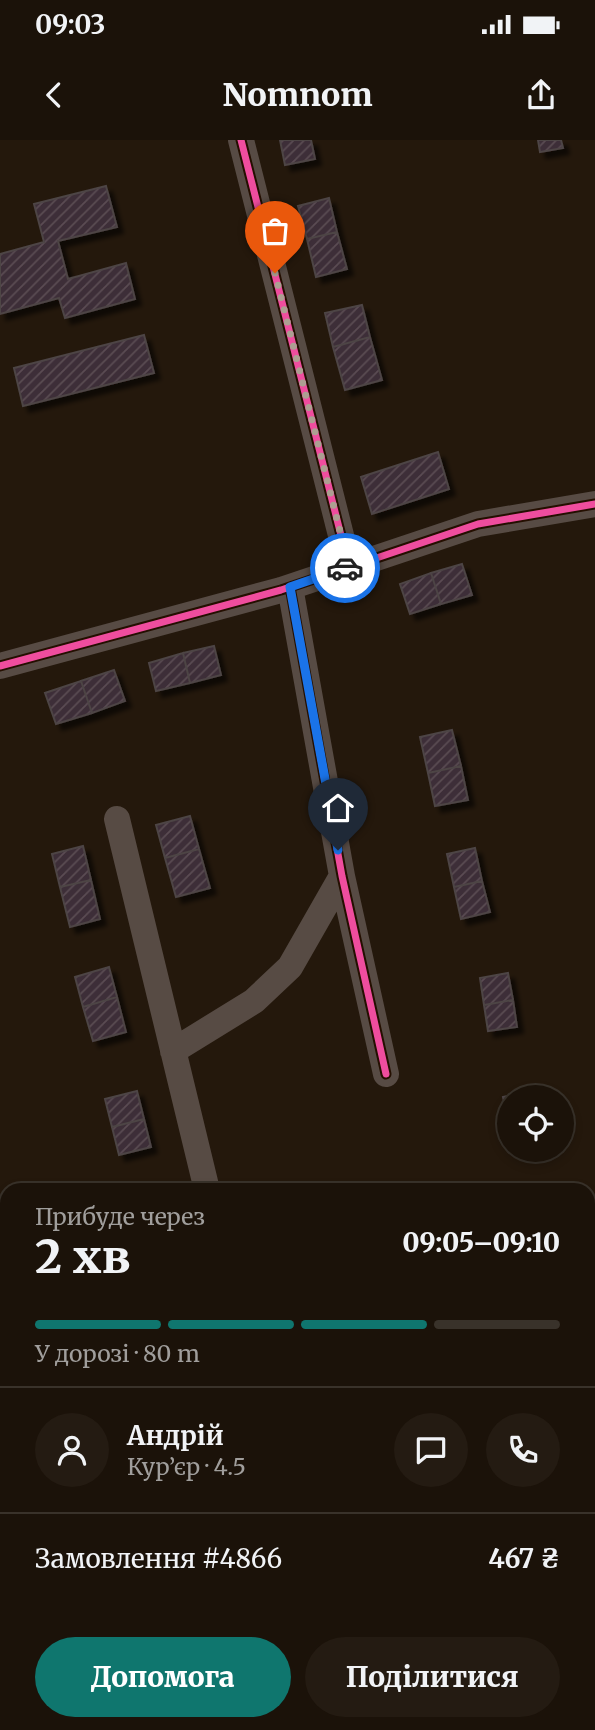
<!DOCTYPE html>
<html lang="uk">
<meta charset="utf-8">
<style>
body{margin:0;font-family:Merriweather,serif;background:#241b12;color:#f1f3f6;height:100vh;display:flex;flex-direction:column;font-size:26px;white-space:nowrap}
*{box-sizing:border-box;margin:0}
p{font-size:23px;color:#a09e9c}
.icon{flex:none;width:38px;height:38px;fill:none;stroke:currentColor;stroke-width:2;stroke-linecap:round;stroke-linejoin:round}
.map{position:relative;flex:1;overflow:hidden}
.details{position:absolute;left:0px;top:1043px;width:595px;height:548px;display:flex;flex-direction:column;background:#1b1209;border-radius:21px 21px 0 0;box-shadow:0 4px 10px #0003,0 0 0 2px #39322a}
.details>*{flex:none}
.controls{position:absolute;left:497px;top:945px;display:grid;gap:14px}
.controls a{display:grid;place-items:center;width:77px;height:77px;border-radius:50%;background:#1b1209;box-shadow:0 4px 10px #0003,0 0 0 2px #39322a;font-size:35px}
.pin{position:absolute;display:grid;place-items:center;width:60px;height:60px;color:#fff;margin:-72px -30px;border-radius:50% 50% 50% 0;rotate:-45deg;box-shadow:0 0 7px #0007}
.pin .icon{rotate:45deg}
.courier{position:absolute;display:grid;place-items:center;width:70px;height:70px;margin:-35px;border:5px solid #1a73e8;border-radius:50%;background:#fff;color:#222;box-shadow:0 2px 9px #0007}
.overview em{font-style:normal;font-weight:800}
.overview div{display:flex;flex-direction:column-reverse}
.overview{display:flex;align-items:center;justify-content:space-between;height:119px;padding:0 35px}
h1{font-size:46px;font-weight:800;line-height:52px}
.bar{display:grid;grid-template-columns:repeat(4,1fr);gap:10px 7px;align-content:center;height:84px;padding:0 35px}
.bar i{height:9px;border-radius:5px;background:#39322a}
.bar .on{background:#0f766e}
.bar p{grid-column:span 4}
.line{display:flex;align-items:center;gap:18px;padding:0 35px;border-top:2px solid #39322a}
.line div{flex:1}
.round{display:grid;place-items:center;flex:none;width:74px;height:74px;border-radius:37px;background:#241b12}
.cta{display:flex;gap:14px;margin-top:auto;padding:14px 35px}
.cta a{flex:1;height:80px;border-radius:42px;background:#0f766e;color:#fff;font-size:28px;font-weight:800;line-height:80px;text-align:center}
.cta a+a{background:#241b12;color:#f1f3f6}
.status{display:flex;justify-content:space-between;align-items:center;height:49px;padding:0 35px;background:#1b1209;direction:ltr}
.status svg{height:19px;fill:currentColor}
header{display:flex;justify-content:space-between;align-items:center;height:91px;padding:0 35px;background:#1b1209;font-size:32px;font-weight:800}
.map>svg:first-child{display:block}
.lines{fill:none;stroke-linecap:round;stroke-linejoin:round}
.stream{stroke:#193a46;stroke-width:8}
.building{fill:url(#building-hatch);stroke:#4d4445;stroke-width:2;filter:url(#shadow)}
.street{stroke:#574b44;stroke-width:26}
.cycleway-casing{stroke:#240f00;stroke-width:11}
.cycleway{stroke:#ef4d9e;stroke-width:7}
.done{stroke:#ad9f92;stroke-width:7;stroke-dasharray:0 12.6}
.route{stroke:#1a73e8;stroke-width:9}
</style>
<div class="status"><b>09:03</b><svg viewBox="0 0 49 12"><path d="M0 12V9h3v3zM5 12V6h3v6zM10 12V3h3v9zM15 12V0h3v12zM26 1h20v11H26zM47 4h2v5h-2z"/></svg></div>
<header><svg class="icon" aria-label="back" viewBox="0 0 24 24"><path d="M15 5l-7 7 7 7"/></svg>Nomnom<svg class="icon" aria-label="share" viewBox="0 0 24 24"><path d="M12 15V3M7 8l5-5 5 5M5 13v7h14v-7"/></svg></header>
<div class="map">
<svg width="595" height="1590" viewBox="0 0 595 1590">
<defs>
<pattern id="building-hatch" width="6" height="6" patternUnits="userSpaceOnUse" patternTransform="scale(1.75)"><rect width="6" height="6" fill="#3d2e37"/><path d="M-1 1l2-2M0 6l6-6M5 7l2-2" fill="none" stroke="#5a4c53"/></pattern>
<filter id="shadow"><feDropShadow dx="6" dy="6" stdDeviation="2" flood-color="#0009"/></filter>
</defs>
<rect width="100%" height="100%" fill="#24180c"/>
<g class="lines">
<path class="stream" d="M0,1580L7,1590"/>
</g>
<path class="building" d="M280,0H311L315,19L285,25Z
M538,0H561L563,8L540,12Z
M106,46L117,87L58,101L68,139L126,123L135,159L65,178L59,158L0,174V114L44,102L34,64Z
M329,58L337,92L307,99L298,66Z
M337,92L347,129L316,137L307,99Z
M362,165L370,197L333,207L325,173Z
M144,195L154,233L23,266L14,228Z
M370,197L382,240L345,250L333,207Z
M438,312L449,349L372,374L361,337Z
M462,424L472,455L441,464L431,433Z
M431,433L441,464L410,474L400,444Z
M214,506L221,535L190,543L183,513Z
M183,513L190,543L156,551L149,523Z
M114,530L125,561L92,573L81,541Z
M81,541L92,573L56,584L45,553Z
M452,590L461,626L428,633L420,597Z
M461,626L468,660L435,666L428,633Z
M190,676L199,709L165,718L156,685Z
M83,706L91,740L60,747L52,714Z
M475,708L482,741L454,747L447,714Z
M199,709L210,748L176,757L165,718Z
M91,740L100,779L70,787L60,747Z
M482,741L490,772L461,779L454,747Z
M109,827L117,857L83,867L75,837Z
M508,833L513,860L484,865L480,838Z
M117,857L126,892L93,901L83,867Z
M513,860L517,887L488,891L484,865Z
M137,951L144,979L112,987L105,959Z
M532,951L533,957H509V984L503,957Z
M144,979L151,1007L119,1015L112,987Z"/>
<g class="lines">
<path class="street" d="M241,0L349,427
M290,447L342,736L386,934
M0,526L281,450L478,384L595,364
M117,679L207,1050
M173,911L254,861L290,827L342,736"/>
<g class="cycleway-casing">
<path id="cycleway" d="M241,0L349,427
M290,447L342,736L386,934
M0,526L281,450L478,384L595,364"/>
</g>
<use href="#cycleway" class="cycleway"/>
</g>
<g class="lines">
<path class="done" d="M275,133L349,427L345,428"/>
<path class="route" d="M338,710L290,447L345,428"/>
</g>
</svg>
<div class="controls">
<a><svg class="icon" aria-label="locate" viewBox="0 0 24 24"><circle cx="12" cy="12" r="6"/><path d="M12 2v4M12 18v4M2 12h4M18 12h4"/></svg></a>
</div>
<div class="pin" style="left:275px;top:133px;background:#ea580c"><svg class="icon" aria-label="bag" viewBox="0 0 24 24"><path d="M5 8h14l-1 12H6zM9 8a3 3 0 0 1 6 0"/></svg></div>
<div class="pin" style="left:338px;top:710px;background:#1f2937"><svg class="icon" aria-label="home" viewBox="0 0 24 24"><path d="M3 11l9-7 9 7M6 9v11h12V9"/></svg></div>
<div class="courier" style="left:345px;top:428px"><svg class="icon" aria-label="car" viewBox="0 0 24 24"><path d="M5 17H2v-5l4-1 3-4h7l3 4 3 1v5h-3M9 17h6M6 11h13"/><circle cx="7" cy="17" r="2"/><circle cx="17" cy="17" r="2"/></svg></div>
<section class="details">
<div class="overview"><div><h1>2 хв</h1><p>Прибуде через</p></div><em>09:05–09:10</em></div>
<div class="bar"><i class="on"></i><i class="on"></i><i class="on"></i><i></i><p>У дорозі · 80 m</p></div>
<div class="line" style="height:126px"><a class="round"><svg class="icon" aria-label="person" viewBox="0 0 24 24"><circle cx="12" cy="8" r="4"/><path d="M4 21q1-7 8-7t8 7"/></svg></a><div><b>Андрій</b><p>Кур’єр · 4.5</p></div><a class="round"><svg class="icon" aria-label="chat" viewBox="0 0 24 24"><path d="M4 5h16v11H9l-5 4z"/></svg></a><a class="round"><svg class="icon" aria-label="phone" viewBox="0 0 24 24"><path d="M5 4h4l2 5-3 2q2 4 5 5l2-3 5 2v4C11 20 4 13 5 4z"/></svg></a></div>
<div class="line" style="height:91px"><div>Замовлення #4866</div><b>467 ₴</b></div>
<div class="cta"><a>Допомога</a><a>Поділитися</a></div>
</section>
</div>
